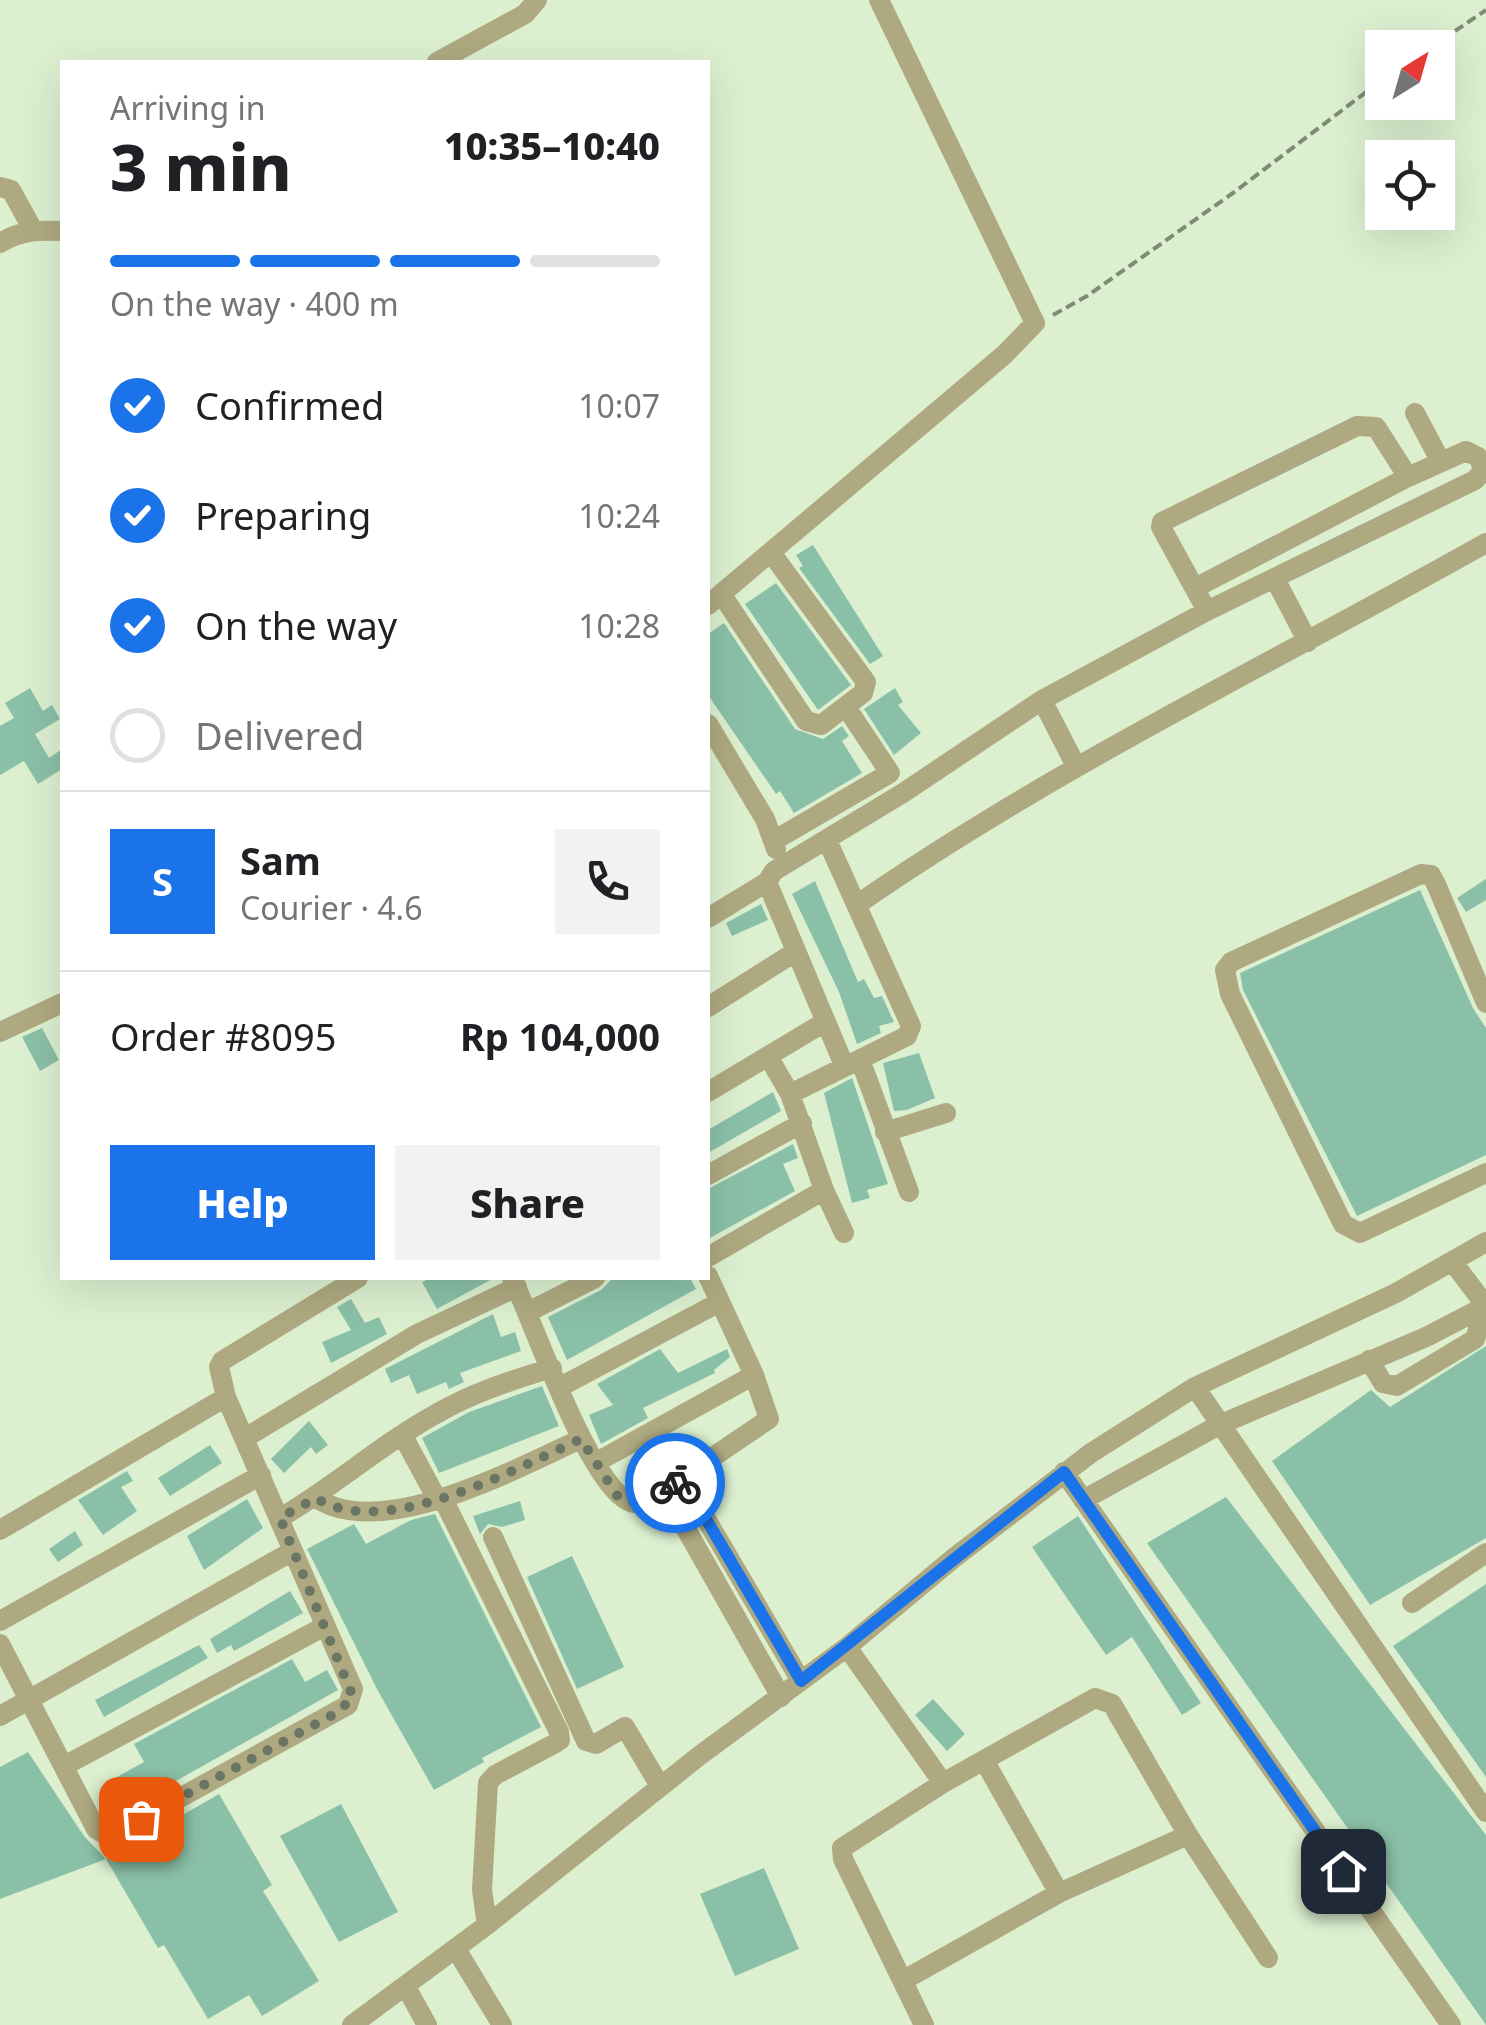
<!DOCTYPE html>
<meta charset="utf-8">
<style>
body{margin:0;font-family:"Noto Sans",sans-serif;background:#f2f2f2;color:#202124;height:100vh;display:flex;flex-direction:column;font-size:38px;white-space:nowrap}
*{box-sizing:border-box;margin:0}
p{font-size:32px;color:#757577}
.icon{flex:none;width:55px;height:55px;fill:none;stroke:currentColor;stroke-width:2;stroke-linecap:round;stroke-linejoin:round}
.map{position:relative;flex:1;overflow:hidden}
.panel{position:absolute;left:60px;top:60px;width:650px;height:1220px;display:flex;flex-direction:column;background:#fff;border-radius:0px;box-shadow:0 10px 40px #0002}
.panel>*{flex:none}
.needle{width:65px;rotate:37deg}
.controls{position:absolute;left:1365px;top:30px;display:grid;gap:20px}
.controls a{display:grid;place-items:center;width:90px;height:90px;border-radius:0px;background:#fff;box-shadow:0 10px 40px #0002;font-size:50px}
.pin{position:absolute;display:grid;place-items:center;width:85px;height:85px;color:#fff;margin:-42px;border-radius:20px;box-shadow:0 5px 15px #0006}
.courier{position:absolute;display:grid;place-items:center;width:100px;height:100px;margin:-50px;border:8px solid #1a73e8;border-radius:50%;background:#fff;color:#222;box-shadow:0 2px 12px #0007}
.head em{font-style:normal;font-weight:800}
.head div{display:flex;flex-direction:column-reverse}
.head{display:flex;align-items:center;justify-content:space-between;height:170px;padding:0 50px}
h1{font-size:65px;font-weight:800;line-height:75px}
.bar{display:grid;grid-template-columns:repeat(4,1fr);gap:15px 10px;align-content:center;height:120px;padding:0 50px}
.bar i{height:12px;border-radius:8px;background:#e0e0e0}
.bar .current{background:#1a73e8}
.bar p{grid-column:span 4}
.line{display:flex;align-items:center;gap:25px;padding:0 50px;border-top:2px solid #e0e0e0}
.line div{flex:1}
.round{display:grid;place-items:center;flex:none;width:105px;height:105px;border-radius:0px;background:#f2f2f2}
ol{padding:0 50px;list-style:none}
li{display:flex;align-items:center;gap:30px;height:110px}
li p{margin-inline-start:auto}
li .icon{padding:10px;border-radius:50%;background:#1a73e8;color:#fff;stroke-width:4}
li:last-child{color:#757577}
li i{width:55px;height:55px;border:5px solid #e0e0e0;border-radius:50%}
.button{display:flex;gap:20px;margin-top:auto;padding:20px 50px}
.button a{flex:1;height:115px;border-radius:0px;background:#1a73e8;color:#fff;font-size:40px;font-weight:800;line-height:115px;text-align:center}
.button a+a{background:#f2f2f2;color:#202124}
.map>svg:first-child{display:block}
.building{fill:#8bc0a8}
.lines{fill:none;stroke-linecap:round;stroke-linejoin:round}
.path{stroke:#7e8b76;stroke-width:4;stroke-dasharray:10 5;stroke-linecap:butt}
.minor{stroke:#aea980;stroke-width:20}
.done{stroke:#6a7663;stroke-width:10;stroke-dasharray:0 18}
.route{stroke:#1a73e8;stroke-width:12}
</style>
<div class="map">
<svg width="1486" height="2025" viewBox="0 0 1486 2025">
<rect width="100%" height="100%" fill="#dcf0d0"/>
<path class="building" d="M813,545L883,656L870,664L799,568L803,566L796,555Z
M776,583L851,685L818,710L745,604Z
M724,623L795,729L823,739L842,726L849,736L842,741L862,773L794,813L780,791L776,794L708,695V634Z
M30,688L43,711L52,705L60,719L35,734L49,758L62,749V769L38,784L24,761L0,775V726L14,718L5,703Z
M895,688L903,702L898,705L921,733L894,755L864,709Z
M1486,879V900L1466,912L1457,898Z
M815,881L858,982L864,979L874,998L882,996L894,1022L879,1026L881,1033L857,1044L839,992L792,894Z
M1420,890L1473,1008L1486,1028V1155L1357,1216L1243,990L1240,973Z
M761,904L768,920L732,936L726,923Z
M42,1028L59,1060L40,1071L22,1037Z
M919,1053L935,1098L907,1110L894,1111L883,1063Z
M852,1078L888,1184L867,1190L870,1198L852,1203L824,1093Z
M773,1092L781,1111L708,1153V1130Z
M793,1144L798,1158L783,1164L795,1191L708,1239V1189Z
M431,1278H494L437,1309L422,1282Z
M613,1278H690L696,1289L567,1360L548,1317L601,1290Z
M351,1299L365,1323L379,1317L387,1334L331,1363L322,1342L351,1330L337,1307Z
M493,1314L501,1337L515,1332L521,1351L460,1373L464,1382L449,1389L446,1382L417,1394L409,1375L391,1383L385,1369Z
M1486,1346V1538L1370,1605L1272,1461L1371,1390L1390,1407Z
M660,1349L678,1373L727,1349L730,1357L714,1370L715,1373L643,1408L648,1418L601,1444L589,1415L613,1405L597,1384Z
M542,1386L559,1426L439,1473L422,1438L469,1412Z
M309,1421L328,1445L316,1454L311,1447L284,1473L271,1459Z
M210,1445L222,1463L170,1496L158,1478Z
M127,1471L133,1481L121,1487L137,1511L103,1535L78,1500Z
M1226,1497L1486,1835V2025L1147,1543Z
M247,1499L263,1528L204,1570L187,1536Z
M520,1501L525,1520L502,1527L488,1524L480,1534L473,1516Z
M435,1514L541,1727L482,1758L484,1762L434,1790L378,1691L307,1549L354,1524L366,1544L411,1520Z
M1078,1516L1201,1703L1182,1715L1132,1637L1106,1655L1032,1547Z
M75,1531L83,1545L58,1562L49,1549Z
M572,1556L624,1667L577,1689L527,1577Z
M1486,1584V1777L1393,1646Z
M290,1591L303,1613L234,1651L231,1645L217,1653L210,1639Z
M199,1645L208,1658L104,1717L95,1700Z
M292,1659L305,1682L327,1670L338,1690L160,1790L158,1787L148,1792L146,1789L129,1799L117,1777L144,1762L134,1744Z
M933,1699L965,1734L947,1751L915,1715Z
M28,1752L84,1836L106,1859L0,1899V1767Z
M219,1794L272,1885L263,1891L319,1981L262,2016L249,1995L208,2019L164,1945L158,1948L106,1859Z
M341,1804L398,1912L339,1942L280,1836Z
M764,1868L799,1949L735,1976L700,1894Z"/>
<g class="lines">
<path class="path" d="M1430,48L1486,10
M1053,315L1087,296L1233,193L1382,80"/>
<path class="minor" d="M437,62L525,14L537,0
M0,187L11,190L33,230
M0,243C21,230 39,230 62,231
M1415,413L1441,462
M1275,579L1308,642
M1195,588L1408,477L1376,427L1357,426L1162,522L1161,527L1207,611
M722,595L806,721L821,725L863,693L866,682L772,554
M708,605L1004,355L1035,323L879,0
M1042,700L1076,766
M708,724L765,819L776,849
M775,840L890,773L846,707
M827,840L911,1026L907,1036L790,1094L824,1190L844,1233
M767,882L844,1065
M858,904C1057,766 1275,662 1486,543
M708,918L767,882L774,871L903,793L1042,700L1207,611L1475,480L1484,470L1478,457L1466,451L1408,477
M1486,1003L1436,884L1431,875L1421,874L1231,962L1225,970L1230,994L1343,1224L1360,1233L1486,1173
M708,1007L795,952
M0,1032L62,1003
M769,1058L790,1094
M861,1062L909,1192
M708,1092L825,1022
M885,1132L946,1113
M708,1175L802,1123
M708,1257L824,1190
M1452,1261L1486,1306
M512,1278C533,1320 592,1496 634,1503L682,1478L769,1419L754,1375L708,1276
M528,1312L595,1278
M1369,1360L1383,1383L1397,1386L1475,1339L1486,1306
M560,1387L718,1303
M1195,1387L1486,1812
M403,1436L438,1501
M245,1438L417,1334L517,1287
M595,1463L754,1375
M1064,1472L1451,2025
M682,1478L801,1681
M664,1490L781,1697
M316,1498C382,1542 517,1468 581,1439
M443,1499L559,1732L560,1740L554,1744L495,1775L488,1783L482,1890L487,1925
M1083,1500L1219,1425L1426,1337L1486,1306
M280,1518C334,1487 381,1444 436,1414C472,1393 512,1380 552,1368
M0,1530L226,1397
M493,1537L586,1741L596,1744L625,1727L660,1786
M1412,1603L1486,1553
M0,1621L261,1475
M0,1644L96,1829L109,1837L348,1705L353,1689L226,1397L219,1367L222,1361L358,1278
M847,1647L943,1783
M0,1716L291,1552
M985,1762L1059,1893
M64,1766L325,1626
M456,1949L502,2025
M904,1980L1059,1893L1188,1835
M406,1987L427,2025
M352,2025L487,1925L699,1756L847,1647L955,1557L1091,1453L1195,1387L1396,1293L1486,1242
M924,2025L843,1859L842,1848L943,1783L1095,1698L1112,1704L1188,1835L1268,1958"/>
</g>
<g class="lines">
<path class="done" d="M141,1819L338,1712L353,1697L280,1518L316,1498C383,1542 517,1468 581,1439L618,1497C639,1510 657,1494 675,1483"/>
<path class="route" d="M675,1483L682,1478L801,1681L1064,1472L1343,1871"/>
</g>
</svg>
<div class="controls">
<a><svg class="needle" viewBox="-14 -14 28 28"><path d="M0-13l5 13h-10z" fill="#e53935"/><path d="M0 13l5-13h-10z" fill="#757577"/></svg></a>
<a><svg class="icon" aria-label="locate" viewBox="0 0 24 24"><circle cx="12" cy="12" r="6"/><path d="M12 2v4M12 18v4M2 12h4M18 12h4"/></svg></a>
</div>
<div class="pin" style="left:141px;top:1819px;background:#ea580c"><svg class="icon" aria-label="bag" viewBox="0 0 24 24"><path d="M5 8h14l-1 12H6zM9 8a3 3 0 0 1 6 0"/></svg></div>
<div class="pin" style="left:1343px;top:1871px;background:#1f2937"><svg class="icon" aria-label="home" viewBox="0 0 24 24"><path d="M3 11l9-7 9 7M6 9v11h12V9"/></svg></div>
<div class="courier" style="left:675px;top:1483px"><svg class="icon" aria-label="bike" viewBox="0 0 24 24"><circle cx="6" cy="16" r="4"/><circle cx="18" cy="16" r="4"/><path d="M6 16l4-8h5l3 8M10 8l3 8H6M13 5h3"/></svg></div>
<section class="panel">
<div class="head"><div><h1>3 min</h1><p>Arriving in</p></div><em>10:35–10:40</em></div>
<div class="bar"><i class="current"></i><i class="current"></i><i class="current"></i><i></i><p>On the way · 400 m</p></div>
<ol>
<li><svg class="icon" aria-label="check" viewBox="0 0 24 24"><path d="M5 12l5 5 9-10"/></svg>Confirmed<p>10:07</p></li>
<li><svg class="icon" aria-label="check" viewBox="0 0 24 24"><path d="M5 12l5 5 9-10"/></svg>Preparing<p>10:24</p></li>
<li><svg class="icon" aria-label="check" viewBox="0 0 24 24"><path d="M5 12l5 5 9-10"/></svg>On the way<p>10:28</p></li>
<li><i></i>Delivered</li>
</ol>
<div class="line" style="height:180px"><b class="round" style="background:#1a73e8;color:#fff">S</b><div><b>Sam</b><p>Courier · 4.6</p></div><a class="round"><svg class="icon" aria-label="phone" viewBox="0 0 24 24"><path d="M5 4h4l2 5-3 2q2 4 5 5l2-3 5 2v4C11 20 4 13 5 4z"/></svg></a></div>
<div class="line" style="height:130px"><div>Order #8095</div><b>Rp 104,000</b></div>
<div class="button"><a>Help</a><a>Share</a></div>
</section>
</div>
